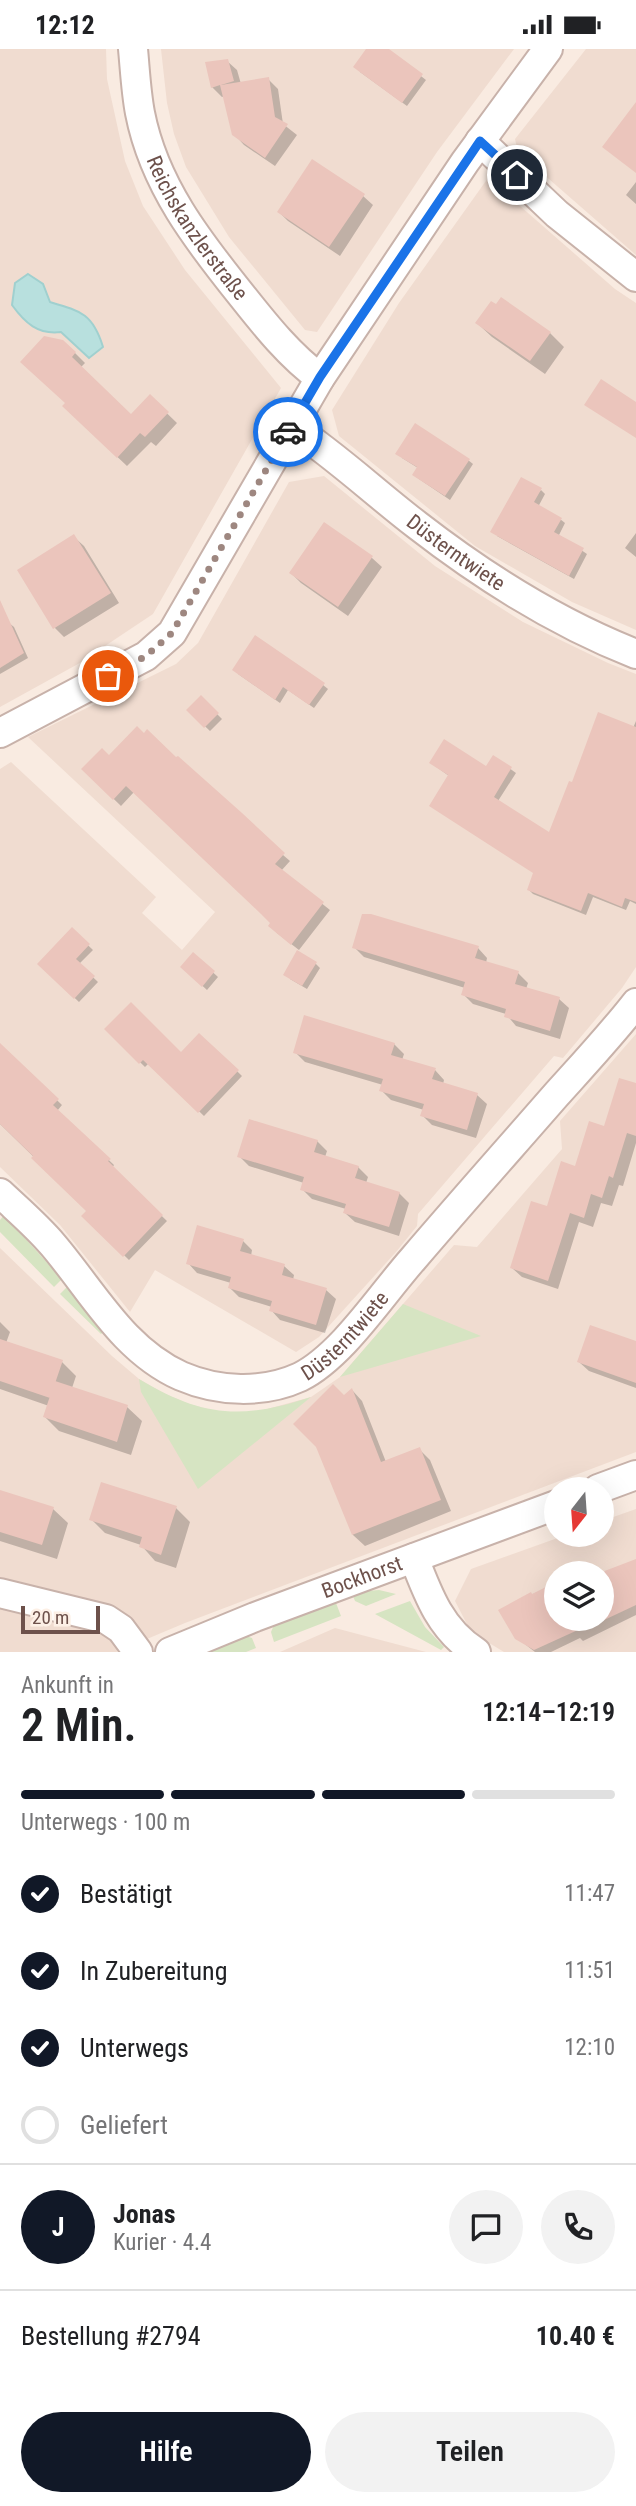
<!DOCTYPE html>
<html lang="de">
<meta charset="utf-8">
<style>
body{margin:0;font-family:"Roboto Condensed",sans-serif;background:#f2f2f2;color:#202124;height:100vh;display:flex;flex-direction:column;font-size:26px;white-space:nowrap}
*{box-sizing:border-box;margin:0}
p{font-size:23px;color:#757577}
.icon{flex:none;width:38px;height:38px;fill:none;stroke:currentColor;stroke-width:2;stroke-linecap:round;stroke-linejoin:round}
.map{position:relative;height:1603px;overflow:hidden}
.details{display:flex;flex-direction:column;background:#fff;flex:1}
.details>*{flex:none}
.needle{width:46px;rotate:197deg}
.fabs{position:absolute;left:544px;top:1428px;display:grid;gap:14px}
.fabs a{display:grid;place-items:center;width:70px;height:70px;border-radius:50%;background:#fff;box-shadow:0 7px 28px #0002;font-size:35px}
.scale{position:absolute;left:21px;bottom:18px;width:79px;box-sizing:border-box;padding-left:7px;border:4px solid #6d514b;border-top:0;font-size:19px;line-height:24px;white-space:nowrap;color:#6d514b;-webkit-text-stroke:5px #fdf0e6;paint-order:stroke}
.pin{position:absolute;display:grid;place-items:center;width:60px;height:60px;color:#fff;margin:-30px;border:4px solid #fff;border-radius:50%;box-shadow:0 2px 7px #0007}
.courier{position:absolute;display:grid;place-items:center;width:70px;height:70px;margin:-35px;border:5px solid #1a73e8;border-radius:50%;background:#fff;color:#222;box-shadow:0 2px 9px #0007}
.summary em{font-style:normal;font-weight:600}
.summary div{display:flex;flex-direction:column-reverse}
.summary{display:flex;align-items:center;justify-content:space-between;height:119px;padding:0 21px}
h1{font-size:46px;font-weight:600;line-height:52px}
.bar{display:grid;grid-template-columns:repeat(4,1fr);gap:10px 7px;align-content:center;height:84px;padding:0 21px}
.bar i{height:9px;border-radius:5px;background:#e0e0e0}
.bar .on{background:#111827}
.bar p{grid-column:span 4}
.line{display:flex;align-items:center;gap:18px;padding:0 21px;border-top:2px solid #e0e0e0}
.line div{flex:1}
.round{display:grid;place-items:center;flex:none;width:74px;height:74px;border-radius:37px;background:#f2f2f2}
ol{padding:0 21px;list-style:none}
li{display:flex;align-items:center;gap:21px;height:77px}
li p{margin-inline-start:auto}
li .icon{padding:7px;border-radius:50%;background:#111827;color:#fff;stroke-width:4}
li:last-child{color:#757577}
li i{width:38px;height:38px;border:4px solid #e0e0e0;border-radius:50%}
.primary-button{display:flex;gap:14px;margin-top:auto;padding:14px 21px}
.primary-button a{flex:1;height:80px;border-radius:42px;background:#111827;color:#fff;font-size:28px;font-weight:600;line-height:80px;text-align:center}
.primary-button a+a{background:#f2f2f2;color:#202124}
.status{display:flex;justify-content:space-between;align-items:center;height:49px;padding:0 35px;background:#fff;direction:ltr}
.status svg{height:19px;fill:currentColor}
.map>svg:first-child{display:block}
.residential{fill:#f0dcd0;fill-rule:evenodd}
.green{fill:#d6e4c2}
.water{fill:#b8e0de;stroke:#a0d0cf;stroke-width:2}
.shadow{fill:#0003}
.building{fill:#ebc5bc}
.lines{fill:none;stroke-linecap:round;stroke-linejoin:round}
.minor-casing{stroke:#c8b2aa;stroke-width:32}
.minor{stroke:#fff;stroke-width:28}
.done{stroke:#9e8780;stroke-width:7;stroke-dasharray:0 12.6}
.route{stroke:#1a73e8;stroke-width:9}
.labels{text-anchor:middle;stroke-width:5;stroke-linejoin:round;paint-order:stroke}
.street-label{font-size:21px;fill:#6d514b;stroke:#fdf0e6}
</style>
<div class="status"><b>12:12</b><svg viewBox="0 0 49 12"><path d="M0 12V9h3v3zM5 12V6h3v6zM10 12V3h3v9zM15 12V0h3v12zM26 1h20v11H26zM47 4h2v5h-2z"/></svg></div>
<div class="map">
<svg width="636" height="1603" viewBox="0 0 636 1603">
<rect width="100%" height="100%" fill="#f9ebe1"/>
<path class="residential" d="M0,0H106L107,30L125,112L143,157L185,221L281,339L153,565L78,615L0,658Z
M161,0H514L437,103L317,283L305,281L229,188L186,118L174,85L167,54Z
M586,0H636V206L518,103L515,90Z
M488,129L615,240L636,254V581L572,553L475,497L339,387L332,361L399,254Z
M324,427L435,517L523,573L608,614L636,625V918L622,939L563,1009L554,1007L418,1165L417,1177L396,1203L319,1288L296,1303L155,1221L130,1263L60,1176L0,1118V720L11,713L156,848L142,864L182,901L215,863L28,688L176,615L198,594L289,433Z
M636,985V1403L185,1574L116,1603H0V1199L112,1307L139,1330L163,1344L189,1355L215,1362L238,1364L260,1362L311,1348L340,1328L454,1196L477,1198L562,1100L560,1072Z
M636,1460V1603H504L471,1583L455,1552L471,1520L566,1486H602V1472ZM556,1524H602V1570H556Z
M335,1579L426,1603H280Z"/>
<path class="green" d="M4,1166L62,1230L54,1238L0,1183V1171Z
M68,1237L104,1282L101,1285L60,1245Z
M403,1255L481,1287L340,1328Z
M139,1330C202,1368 242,1371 311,1348L198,1440L141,1343Z
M379,1541L396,1545L366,1557L355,1552L353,1547L367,1542Z
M410,1552L425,1578L444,1598L441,1601L375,1565Z
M336,1554L341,1567L274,1593L271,1583L274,1576Z
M246,1587L252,1589L256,1599L246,1603H207Z"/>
<path class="water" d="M28,225L43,235L50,253C81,262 93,265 103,298L89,309L61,283C38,286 25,274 12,256L15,234Z"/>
<path class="shadow" d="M368,0H386L426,31L407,57L360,23Z
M227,12L237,21L241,35L268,30L278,40L283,75L297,86L275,117L244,96L234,85L225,47L222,48L212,38Z
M636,133V155L626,146Z
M363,147L373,156L340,207L288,172L279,163Z
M501,250L550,284L564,298L545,325L492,288L477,274L496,258Z
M63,292L85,314L80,319L131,367L150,348L177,374L156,397L151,393L127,417L74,367L67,355Z
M402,409L468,411L473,415L450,451L419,430L414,426L418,419Z
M541,441L545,445L538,458L560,470L565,474L559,486L587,505L574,530L497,487Z
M325,476L372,509L382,518L348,567L301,534L291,524Z
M636,484V508L625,499Z
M74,488L84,497L119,554L64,588L55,579Z
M9,574L14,578L28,609L0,625V579Z
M238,625L323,636L328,640L314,659L288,641L280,654Z
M201,649L222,670L210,682L188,661Z
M636,672V855L630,852L626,861L593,848L586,866L533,845L529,841L535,825L449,727L431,714L486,720L494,708L516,724L498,752L550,786L573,735L633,679Z
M109,708L283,806L290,812L281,822L330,861L299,901L277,884L273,874L134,743L121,757L83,720Z
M72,881L93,901L79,915L98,933L79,953L39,915Z
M354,898L478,899L487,909L486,914L518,924L528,934L526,940L559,950L569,959L560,990L516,977L506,965L473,955L463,945L465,939L364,908Z
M193,905L218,928L207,941L182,918Z
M315,914L320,919L307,940L290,930Z
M106,980L181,1005L200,986L242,1027L204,1067L149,1014L145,1018Z
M394,995L404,1005L402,1011L435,1021L444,1031L443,1035L477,1046L487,1055L476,1089L432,1076L422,1066L424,1061L391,1051L381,1041L383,1036L305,1013L295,1003Z
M0,996L62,1056L57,1062L114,1116L112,1119L167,1172L129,1211L84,1167L89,1162L0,1075Z
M636,1036V1094L623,1137L619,1136L612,1157L601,1154L593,1178L579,1173L558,1240L522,1228L512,1219L548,1159Z
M317,1092L327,1102L325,1108L358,1118L368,1128L366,1134L399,1144L409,1154L399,1187L355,1173L345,1164L346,1160L312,1150L302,1140L304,1134L249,1117L239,1107Z
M243,1192L252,1201L251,1207L284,1217L294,1226L293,1231L326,1241L336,1250L325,1284L280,1271L271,1261L272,1258L239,1248L230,1239L231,1234L197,1224L188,1214Z
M0,1273L10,1283L6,1294L62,1313L76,1327L72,1339L127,1358L142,1372L131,1406L59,1382L45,1368L49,1357L0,1340Z
M636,1294V1339L589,1322L579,1313Z
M352,1341L362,1352L386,1413L419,1400L430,1411L451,1462L365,1497L353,1486L318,1397L344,1348Z
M0,1443L53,1460L68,1474L57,1510L0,1492Z
M176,1459L190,1473L176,1519L155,1512L141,1496L105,1484L91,1470Z
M636,1512V1566L583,1592L580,1589L551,1603H535L517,1589L500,1561L556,1534V1570H602V1525Z
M589,1519L594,1524H578Z"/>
<path class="building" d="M366,0H389L423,25L402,54L353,18Z
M228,10L234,32L221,36L269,28L275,68L288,75L265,109L232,86L220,36L211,39L205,13Z
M636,53V124L602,98Z
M312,110L365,145L329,198L277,163Z
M501,248L551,283L530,312L475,274L491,252L496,255Z
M44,287L63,291L76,303L72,308L131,365L150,345L169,363L145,388L140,384L117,409L62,357L65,354L20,313Z
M601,330L636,353V389L584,356Z
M415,374L470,410L445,447L412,426L417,418L395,405Z
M521,428L542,439L534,453L562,469L554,483L584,499L569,527L490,483Z
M324,473L373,507L338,558L289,524Z
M74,485L111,544L53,580L17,521Z
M0,551L24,604L0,619Z
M255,586L325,634L309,656L283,638L275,651L232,621Z
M201,646L219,664L204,679L186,661Z
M598,663L636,678V853L625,849L622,858L588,844L581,862L527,841L533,824L429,757L448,726L429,714L444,690L486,717L493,706L512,718L494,748L549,783L569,732L572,733Z
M137,677L144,684L147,680L176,708L178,707L242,764L285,804L275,815L324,853L291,896L268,877L270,874L261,865L126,737L113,751L81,720L102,699L109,706Z
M362,865H371L479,897L475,909L519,922L515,935L560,948L550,982L504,968L506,960L461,946L465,933L352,899Z
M72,878L90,895L76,910L95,927L74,950L37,915Z
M297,901L317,913L302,937L283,926Z
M193,903L215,922L202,938L180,918Z
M131,953L181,1003L199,984L239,1021L198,1064L143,1011L139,1015L104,980Z
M304,966L395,994L391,1006L436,1019L432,1030L478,1044L467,1081L420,1067L424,1055L379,1042L383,1030L293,1004Z
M0,994L59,1050L53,1056L111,1110L108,1112L163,1166L123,1208L81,1167L86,1162L31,1109L33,1107L0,1075Z
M619,1029L636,1034V1087L627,1084L613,1129L609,1127L602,1149L591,1145L584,1169L570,1164L548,1232L510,1219L531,1152L547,1157L561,1112L575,1117L589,1072L604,1077Z
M249,1070L318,1091L314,1103L359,1117L355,1129L400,1143L389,1178L343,1164L346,1155L300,1141L304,1128L237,1108Z
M197,1176L244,1190L240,1202L285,1215L282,1226L327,1239L316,1276L269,1262L272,1252L228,1239L231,1228L186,1215Z
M590,1276L636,1292V1334L577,1313Z
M0,1290L63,1311L50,1349L0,1332Z
M55,1332L128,1356L117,1393L43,1368Z
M333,1335L344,1346L352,1339L381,1413L420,1398L441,1451L352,1486L316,1398L293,1375Z
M101,1433L177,1457L161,1506L139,1498L142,1488L89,1471Z
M0,1441L54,1458L42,1496L0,1483Z
M636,1510V1556L602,1572V1523Z
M556,1533V1570H602L534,1601L515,1590L498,1561L531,1543L532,1545Z"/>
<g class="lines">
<g class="minor-casing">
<g id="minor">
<path id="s1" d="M133,0C135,21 136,43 140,64C154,136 198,192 243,248C266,277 290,307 320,329"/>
<path d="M480,92L557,165L636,228"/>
<path id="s2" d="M291,377C335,406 374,443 417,476C484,528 557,574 636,605"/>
<path d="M0,684L146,607L172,584L320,329L465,113L548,0"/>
<path id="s3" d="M0,1144C18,1161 37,1177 53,1196C93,1243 123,1301 181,1327C218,1343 263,1345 300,1328C342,1307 381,1246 413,1210C460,1155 508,1101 556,1046C583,1016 611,986 636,954"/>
<path d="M598,1440L636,1426"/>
<path d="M414,1509C428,1546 441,1581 476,1603"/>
<path d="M0,1544L106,1570L121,1580L138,1603"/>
<path id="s4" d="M170,1603L255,1568L556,1456"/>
</g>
</g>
<use href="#minor" class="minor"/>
</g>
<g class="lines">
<path class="done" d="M108,627L146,607L172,584L288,383"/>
<path class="route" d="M288,383L320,328L480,92L517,126"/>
</g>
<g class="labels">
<g class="street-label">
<text dy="7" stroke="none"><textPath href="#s1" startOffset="194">Reichskanzlerstraße</textPath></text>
<text dy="7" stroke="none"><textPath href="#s2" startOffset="208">Düsterntwiete</textPath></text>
<text dy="7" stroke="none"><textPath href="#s3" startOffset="443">Düsterntwiete</textPath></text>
<text dy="7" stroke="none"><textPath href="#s4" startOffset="206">Bockhorst</textPath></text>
</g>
</g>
</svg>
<div class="fabs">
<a><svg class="needle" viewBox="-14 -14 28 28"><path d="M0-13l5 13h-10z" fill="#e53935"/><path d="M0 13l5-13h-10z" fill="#757577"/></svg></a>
<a><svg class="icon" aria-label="layers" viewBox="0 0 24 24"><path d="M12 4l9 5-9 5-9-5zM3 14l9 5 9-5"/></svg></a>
</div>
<div class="scale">20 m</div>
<div class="pin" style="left:108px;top:627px;background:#ea580c"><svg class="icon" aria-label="bag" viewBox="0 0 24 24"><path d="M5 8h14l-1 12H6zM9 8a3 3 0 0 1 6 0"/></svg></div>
<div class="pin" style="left:517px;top:126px;background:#1f2937"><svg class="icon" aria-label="home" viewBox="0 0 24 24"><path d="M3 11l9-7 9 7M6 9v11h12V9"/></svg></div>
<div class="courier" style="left:288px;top:383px"><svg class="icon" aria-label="car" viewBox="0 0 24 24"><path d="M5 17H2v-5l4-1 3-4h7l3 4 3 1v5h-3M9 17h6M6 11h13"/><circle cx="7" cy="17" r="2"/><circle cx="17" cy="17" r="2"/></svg></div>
</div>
<section class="details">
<div class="summary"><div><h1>2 Min.</h1><p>Ankunft in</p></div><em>12:14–12:19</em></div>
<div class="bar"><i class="on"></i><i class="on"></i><i class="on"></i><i></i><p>Unterwegs · 100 m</p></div>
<ol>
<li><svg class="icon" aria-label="check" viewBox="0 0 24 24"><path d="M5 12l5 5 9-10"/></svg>Bestätigt<p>11:47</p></li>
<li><svg class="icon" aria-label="check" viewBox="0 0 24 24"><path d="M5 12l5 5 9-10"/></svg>In Zubereitung<p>11:51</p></li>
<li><svg class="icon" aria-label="check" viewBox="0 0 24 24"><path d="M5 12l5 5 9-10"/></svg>Unterwegs<p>12:10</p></li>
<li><i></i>Geliefert</li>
</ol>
<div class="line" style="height:126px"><b class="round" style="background:#111827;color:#fff">J</b><div><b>Jonas</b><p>Kurier · 4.4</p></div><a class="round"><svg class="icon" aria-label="chat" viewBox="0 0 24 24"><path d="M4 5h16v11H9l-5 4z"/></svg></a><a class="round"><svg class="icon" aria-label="phone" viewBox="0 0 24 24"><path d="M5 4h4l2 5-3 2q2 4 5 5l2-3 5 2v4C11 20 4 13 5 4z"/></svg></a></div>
<div class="line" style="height:91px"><div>Bestellung #2794</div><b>10.40 €</b></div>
<div class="primary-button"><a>Hilfe</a><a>Teilen</a></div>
</section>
